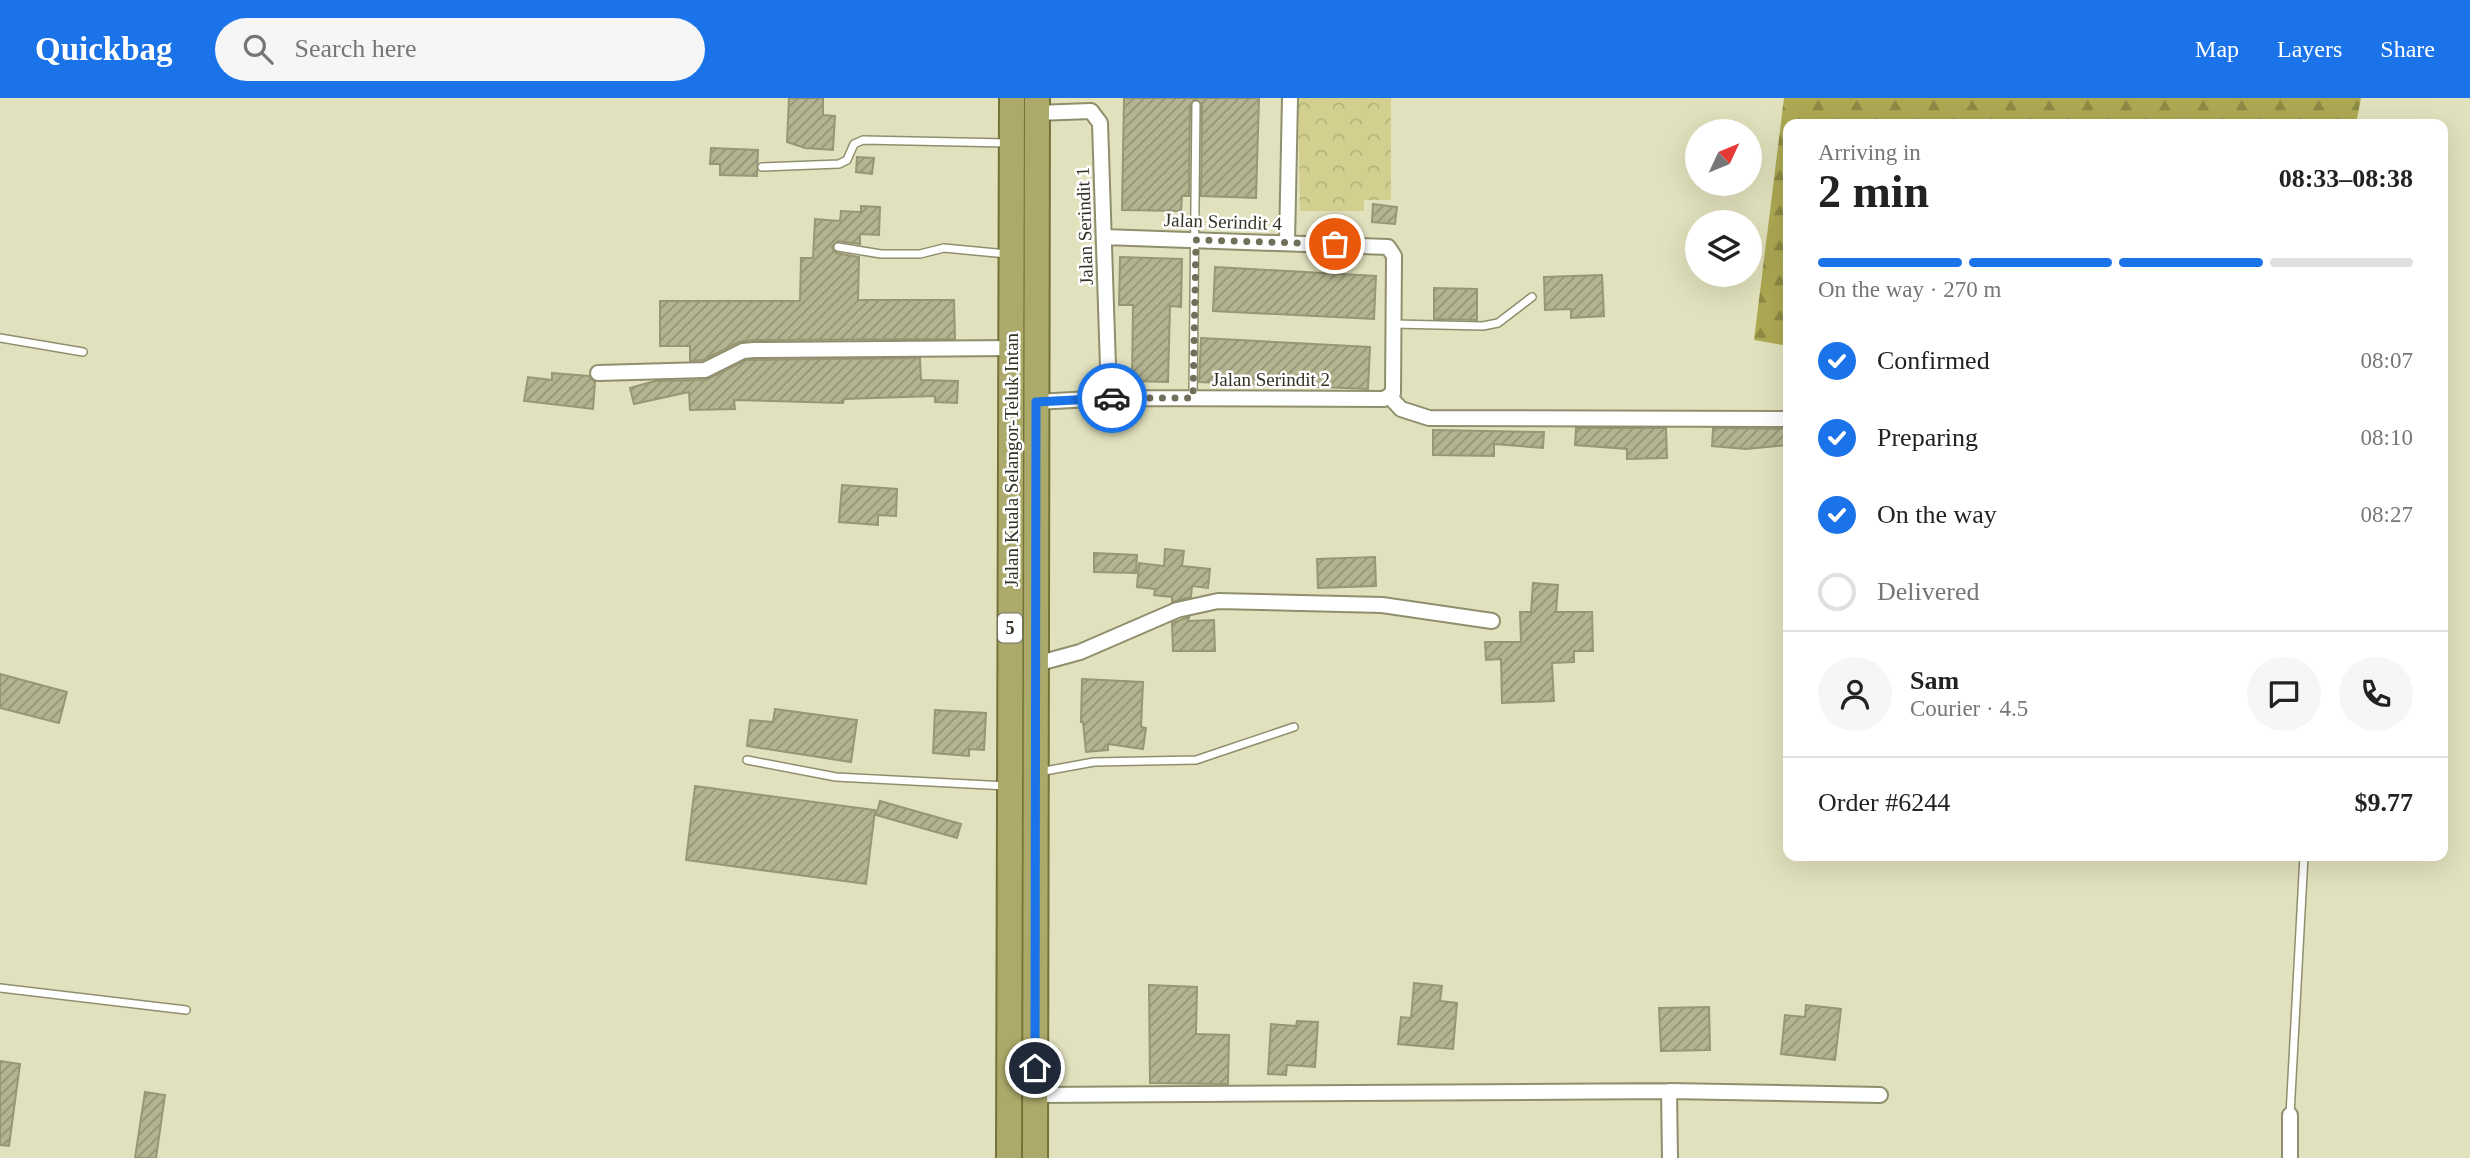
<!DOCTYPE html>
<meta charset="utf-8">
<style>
body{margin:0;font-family:Georgia,serif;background:#f6f6f6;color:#222;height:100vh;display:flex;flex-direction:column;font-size:26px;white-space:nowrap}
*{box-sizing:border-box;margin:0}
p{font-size:23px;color:#767676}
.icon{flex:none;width:38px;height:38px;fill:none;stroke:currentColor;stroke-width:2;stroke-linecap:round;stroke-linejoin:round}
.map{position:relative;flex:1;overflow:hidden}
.drawer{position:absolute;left:1783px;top:21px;width:665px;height:742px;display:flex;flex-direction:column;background:#fff;border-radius:14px;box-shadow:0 7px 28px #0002}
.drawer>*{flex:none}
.needle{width:46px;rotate:46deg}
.controls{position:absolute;left:1685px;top:21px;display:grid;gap:14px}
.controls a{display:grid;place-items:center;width:77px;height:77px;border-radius:50%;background:#fff;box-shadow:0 7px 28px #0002;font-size:35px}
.pin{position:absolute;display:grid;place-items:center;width:60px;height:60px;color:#fff;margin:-30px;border:4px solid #fff;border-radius:50%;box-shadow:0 2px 7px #0007}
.courier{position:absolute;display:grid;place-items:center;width:70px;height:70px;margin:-35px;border:5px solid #1a73e8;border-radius:50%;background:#fff;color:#222;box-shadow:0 2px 9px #0007}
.summary em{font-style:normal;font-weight:600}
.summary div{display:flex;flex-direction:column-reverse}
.summary{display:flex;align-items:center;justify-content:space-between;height:119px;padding:0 35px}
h1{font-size:46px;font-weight:600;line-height:52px}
.bar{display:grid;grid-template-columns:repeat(4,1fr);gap:10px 7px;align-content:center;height:84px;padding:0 35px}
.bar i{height:9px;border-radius:5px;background:#e0e0e0}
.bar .selected{background:#1a73e8}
.bar p{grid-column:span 4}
.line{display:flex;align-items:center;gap:18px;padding:0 35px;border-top:2px solid #e0e0e0}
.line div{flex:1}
.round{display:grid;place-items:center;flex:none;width:74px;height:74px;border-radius:37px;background:#f6f6f6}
ol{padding:0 35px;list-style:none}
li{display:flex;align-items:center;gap:21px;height:77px}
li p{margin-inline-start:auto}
li .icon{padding:7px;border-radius:50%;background:#1a73e8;color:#fff;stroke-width:4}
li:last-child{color:#767676}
li i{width:38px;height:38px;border:4px solid #e0e0e0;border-radius:50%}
header{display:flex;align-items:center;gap:42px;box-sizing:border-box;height:98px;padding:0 35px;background:#1a73e8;color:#fff}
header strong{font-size:33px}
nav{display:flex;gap:38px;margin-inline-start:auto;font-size:24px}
.search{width:490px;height:63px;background:#f6f6f6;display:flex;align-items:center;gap:18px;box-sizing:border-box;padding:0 24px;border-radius:38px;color:#767676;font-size:26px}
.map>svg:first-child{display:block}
.forest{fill:url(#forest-firs)}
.park{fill:url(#park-crowns)}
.building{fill:url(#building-hatch);stroke:#989775;stroke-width:2}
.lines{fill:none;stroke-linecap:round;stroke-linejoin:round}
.service-casing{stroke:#908f6d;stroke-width:10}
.minor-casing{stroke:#908f6d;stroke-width:18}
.trunk-casing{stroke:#747239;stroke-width:28}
.service{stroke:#fff;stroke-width:7}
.minor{stroke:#fff;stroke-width:14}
.trunk{stroke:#acaa6a;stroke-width:24}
.done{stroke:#706f5a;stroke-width:7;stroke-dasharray:0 12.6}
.route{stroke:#1a73e8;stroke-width:9}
.labels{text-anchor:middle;stroke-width:5;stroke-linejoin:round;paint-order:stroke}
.shield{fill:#fff;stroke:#707066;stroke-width:2}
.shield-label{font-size:18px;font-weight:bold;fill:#323224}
.street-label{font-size:19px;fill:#323224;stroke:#fff}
</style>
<header>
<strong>Quickbag</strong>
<div class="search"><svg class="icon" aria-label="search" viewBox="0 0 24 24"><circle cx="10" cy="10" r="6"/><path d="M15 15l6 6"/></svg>Search here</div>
<nav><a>Map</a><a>Layers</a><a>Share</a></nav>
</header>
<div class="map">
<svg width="2470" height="1060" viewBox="0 0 2470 1060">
<defs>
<pattern id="forest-firs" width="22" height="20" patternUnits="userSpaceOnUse" patternTransform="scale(1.75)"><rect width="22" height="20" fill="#ada953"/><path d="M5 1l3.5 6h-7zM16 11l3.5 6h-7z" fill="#8d8a45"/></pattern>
<pattern id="park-crowns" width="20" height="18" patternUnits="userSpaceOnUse" patternTransform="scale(1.75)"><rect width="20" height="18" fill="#d3d08f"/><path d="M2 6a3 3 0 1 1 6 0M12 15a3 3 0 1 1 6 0" fill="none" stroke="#b6b37b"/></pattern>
<pattern id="building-hatch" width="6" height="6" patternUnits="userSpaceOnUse" patternTransform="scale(1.75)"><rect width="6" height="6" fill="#b4b491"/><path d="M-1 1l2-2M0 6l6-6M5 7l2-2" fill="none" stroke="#939376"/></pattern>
</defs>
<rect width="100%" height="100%" fill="#e2e1bd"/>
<path class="forest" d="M1784,0H2361L2356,26H1788V248L1754,242Z"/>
<path class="park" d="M1298,0H1391V102H1364V113H1300Z"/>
<path class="building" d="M789,0H823V17L835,18L833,52L805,50L787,44Z
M1124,0H1259L1256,100L1201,98L1202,7L1195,1L1190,7L1189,98H1182L1181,113L1122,112Z
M711,50L758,52L757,78L720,77V66H710Z
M857,59L874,60L872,76L856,74Z
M1373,106L1397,109L1395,126L1372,124Z
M861,108L880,109L879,137L860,136V146L838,143L832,149L836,155L859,159L858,202H954L955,241L753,242L739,244L703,262L690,263V248H660V203H800L801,160H813L815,121L840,123L841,113L861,114Z
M1120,159L1182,161L1181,209L1170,208L1168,284L1132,283L1133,207H1119Z
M1215,169L1376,178L1374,221L1213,213Z
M1602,177L1604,218L1571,220V211L1545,212L1544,179Z
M1434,190L1477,191V222L1434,221Z
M1201,240L1370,249L1368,291L1199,284Z
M920,260L921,282L958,283L957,305L935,304V298L844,301L843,305L734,302L735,311L690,312L689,294L634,306L630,290L655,283L706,282L746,262Z
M552,275L589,278L595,284L593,311L524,303L528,279L552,282Z
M1576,330H1666L1667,360L1627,361V351L1575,347Z
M1713,330L1788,331V347L1746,351L1712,348Z
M1433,332L1544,334L1543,350L1494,346V358L1433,357Z
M842,387L897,391L896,418L878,417V427L839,424Z
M1165,451L1184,453L1182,468L1210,471L1208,490L1192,488L1191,499L1172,504V499L1154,497L1155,491L1137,489L1139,465L1164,468Z
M1094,455L1137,457L1136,475L1094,474Z
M1375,459L1376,488L1318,490L1317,461Z
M1533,485L1558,487L1556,514H1592L1593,553H1574V564L1552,565L1554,603L1502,605L1501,561L1486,562L1485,544H1521L1520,514H1531Z
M1189,519L1188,523L1214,522L1215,553H1173L1172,525Z
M0,576L67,594L59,625L0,610Z
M1082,581L1143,584L1141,629L1146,630L1143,651L1108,646V652L1086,654L1083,624H1081Z
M775,611L857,622L851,664L747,648L750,622L773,624Z
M935,612L986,615L984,652L969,651V658L933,655Z
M695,688L875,712L866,786L686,762Z
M880,703L961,726L957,740L876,717Z
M1414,885L1442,888L1440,903L1457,905L1453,951L1398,946L1401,919L1411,920Z
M1149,887L1197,889L1196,936L1229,937L1228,986L1150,985Z
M1806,907L1841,911L1835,962L1781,956L1785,917L1805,919Z
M1709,909L1710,952L1661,953L1659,910Z
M1297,923L1318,924L1315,969L1287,967L1286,977L1268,976L1271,926L1296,928Z
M0,963L20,966L9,1048L0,1047Z
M145,994L165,997L156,1060H135Z"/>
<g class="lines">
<g class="service-casing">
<path id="service" d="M762,69L839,66L847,62L854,46L863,42L1007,45
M838,149L881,156H920L944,150L1007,156
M1394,226L1483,228L1498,225L1532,199
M0,240L83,254
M1193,300L1196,7
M747,662L836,679L1007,688
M1039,674L1094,664L1196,662L1294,629
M0,890L186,912
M2290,1017L2304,758"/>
</g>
<g class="minor-casing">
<path id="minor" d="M1036,15L1091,13L1100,25L1109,300
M1287,144L1290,0
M598,275L705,272L743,253L754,252L1011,250
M1390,299L1401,311L1429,320L1788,321
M1036,304L1109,300L1384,301L1393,295L1394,158L1388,149L1104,139
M1036,566L1080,554L1177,512L1218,503L1382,507L1492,523
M1669,993L1670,1060
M1035,997L1669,993L1880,997
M2290,1060V1017"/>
</g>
<g class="trunk-casing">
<path id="trunk" d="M1009,1060L1012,0
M1035,1060L1037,0"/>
</g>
<use href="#service" class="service"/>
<use href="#minor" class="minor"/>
<use href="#trunk" class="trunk"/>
</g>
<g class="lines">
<path class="done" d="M1112,300H1193L1196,142L1335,146"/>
<path class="route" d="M1035,970L1036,304L1112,300"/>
</g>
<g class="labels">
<rect class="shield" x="998" y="515.5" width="24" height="29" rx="5"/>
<g class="shield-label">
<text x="1010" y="536">5</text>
</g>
<g class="street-label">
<text transform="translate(1223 123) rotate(2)" y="7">Jalan Serindit 4</text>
<text transform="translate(1084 128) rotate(-92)" y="7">Jalan Serindit 1</text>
<text x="1271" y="288">Jalan Serindit 2</text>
<text transform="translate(1011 362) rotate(-90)" y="7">Jalan Kuala Selangor-Teluk Intan</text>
</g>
</g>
</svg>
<div class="controls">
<a><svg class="needle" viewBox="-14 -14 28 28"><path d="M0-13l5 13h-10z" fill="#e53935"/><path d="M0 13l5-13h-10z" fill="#767676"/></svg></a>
<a><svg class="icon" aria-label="layers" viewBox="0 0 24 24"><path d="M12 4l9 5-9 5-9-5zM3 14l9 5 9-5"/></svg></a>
</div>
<div class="pin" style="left:1335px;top:146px;background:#ea580c"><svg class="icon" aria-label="bag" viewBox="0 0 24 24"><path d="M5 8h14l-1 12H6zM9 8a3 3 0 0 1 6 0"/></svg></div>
<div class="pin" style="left:1035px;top:970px;background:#1f2937"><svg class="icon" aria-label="home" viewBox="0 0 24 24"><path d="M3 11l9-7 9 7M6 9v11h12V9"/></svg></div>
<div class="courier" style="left:1112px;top:300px"><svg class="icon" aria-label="car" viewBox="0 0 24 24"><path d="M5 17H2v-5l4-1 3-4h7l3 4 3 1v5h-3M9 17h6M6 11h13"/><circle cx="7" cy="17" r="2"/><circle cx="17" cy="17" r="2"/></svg></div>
<section class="drawer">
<div class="summary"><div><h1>2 min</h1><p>Arriving in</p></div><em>08:33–08:38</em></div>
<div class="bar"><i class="selected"></i><i class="selected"></i><i class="selected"></i><i></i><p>On the way · 270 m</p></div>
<ol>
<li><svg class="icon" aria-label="check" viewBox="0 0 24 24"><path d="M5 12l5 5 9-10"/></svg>Confirmed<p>08:07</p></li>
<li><svg class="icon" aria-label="check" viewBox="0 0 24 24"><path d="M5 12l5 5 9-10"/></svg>Preparing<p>08:10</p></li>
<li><svg class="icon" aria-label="check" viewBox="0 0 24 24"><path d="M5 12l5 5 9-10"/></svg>On the way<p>08:27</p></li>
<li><i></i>Delivered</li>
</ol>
<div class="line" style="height:126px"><a class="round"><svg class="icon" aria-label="person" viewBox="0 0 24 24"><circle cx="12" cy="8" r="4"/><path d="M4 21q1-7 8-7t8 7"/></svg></a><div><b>Sam</b><p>Courier · 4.5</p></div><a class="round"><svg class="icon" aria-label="chat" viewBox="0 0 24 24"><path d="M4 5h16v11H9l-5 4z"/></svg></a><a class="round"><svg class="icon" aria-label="phone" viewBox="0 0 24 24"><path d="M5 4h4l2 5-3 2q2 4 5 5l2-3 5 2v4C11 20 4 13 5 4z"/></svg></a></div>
<div class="line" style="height:91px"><div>Order #6244</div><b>$9.77</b></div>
</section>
</div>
